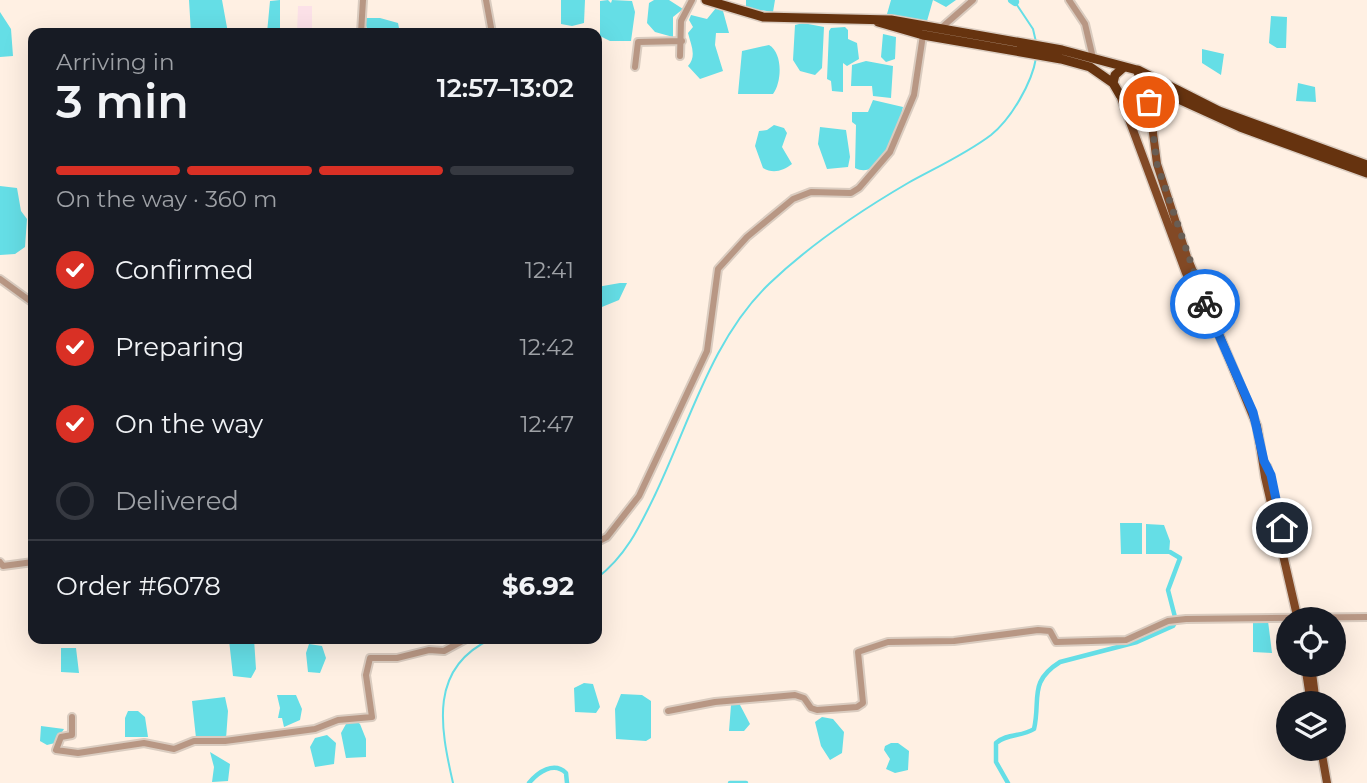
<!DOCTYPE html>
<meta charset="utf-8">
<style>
body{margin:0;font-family:Montserrat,sans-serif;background:#20242c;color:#f1f3f6;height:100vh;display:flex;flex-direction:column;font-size:26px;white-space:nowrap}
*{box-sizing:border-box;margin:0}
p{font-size:23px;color:#9ea1a6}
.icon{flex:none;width:38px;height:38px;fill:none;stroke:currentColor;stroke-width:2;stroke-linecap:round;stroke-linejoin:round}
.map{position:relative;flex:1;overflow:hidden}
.details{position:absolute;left:28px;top:28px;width:574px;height:616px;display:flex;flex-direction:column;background:#171b24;border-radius:14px;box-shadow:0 7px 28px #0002}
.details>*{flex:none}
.controls{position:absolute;left:1276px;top:607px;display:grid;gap:14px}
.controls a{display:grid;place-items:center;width:70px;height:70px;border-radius:50%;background:#171b24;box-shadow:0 7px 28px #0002;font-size:35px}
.pin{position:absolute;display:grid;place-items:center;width:60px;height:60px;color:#fff;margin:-30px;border:4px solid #fff;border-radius:50%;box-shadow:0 2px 7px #0007}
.courier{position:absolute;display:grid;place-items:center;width:70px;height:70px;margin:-35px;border:5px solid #1a73e8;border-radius:50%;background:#fff;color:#222;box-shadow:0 2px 9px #0007}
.headline em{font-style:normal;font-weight:600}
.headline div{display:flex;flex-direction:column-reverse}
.headline{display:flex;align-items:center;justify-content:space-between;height:119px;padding:0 28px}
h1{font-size:46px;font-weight:600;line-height:52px}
.bar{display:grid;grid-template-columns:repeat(4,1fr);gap:10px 7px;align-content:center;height:84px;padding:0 28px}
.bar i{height:9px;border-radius:5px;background:#363941}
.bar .selected{background:#d93025}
.bar p{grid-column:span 4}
.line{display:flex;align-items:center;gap:18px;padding:0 28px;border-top:2px solid #363941}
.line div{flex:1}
ol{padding:0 28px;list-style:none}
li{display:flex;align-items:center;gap:21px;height:77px}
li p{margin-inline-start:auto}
li .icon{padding:7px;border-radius:50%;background:#d93025;color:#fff;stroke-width:4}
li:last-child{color:#9ea1a6}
li i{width:38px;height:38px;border:4px solid #363941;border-radius:50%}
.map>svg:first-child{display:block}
.industrial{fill:#fce1e8}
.water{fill:#65dee6}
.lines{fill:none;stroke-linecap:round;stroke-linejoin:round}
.stream{stroke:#65dee6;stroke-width:2}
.canal{stroke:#65dee6;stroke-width:4.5}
.river{stroke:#65dee6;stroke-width:8}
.minor-casing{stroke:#daccc0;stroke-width:10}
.major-casing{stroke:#daccc0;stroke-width:11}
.highway-casing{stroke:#daccc0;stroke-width:12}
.minor{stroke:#b89784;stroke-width:6}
.major{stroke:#824925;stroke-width:8}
.highway{stroke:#66330f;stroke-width:9}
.done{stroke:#685d54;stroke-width:7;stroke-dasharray:0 12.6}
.route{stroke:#1a73e8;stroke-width:9}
</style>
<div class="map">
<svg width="1367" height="783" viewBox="0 0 1367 783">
<rect width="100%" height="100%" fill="#fff0e3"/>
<path class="industrial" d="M298,6H312V33H297Z"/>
<path class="water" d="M189,0H222L228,33H191Z
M280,0V33H267L270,1Z
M561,0H585L584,23L572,26L561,24Z
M608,0L611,3L612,0L632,1L635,12L631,41H610L600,36V1Z
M654,0H669L683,9L673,17V37L655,32L647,23L649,3Z
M746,0H775L773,12L746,8Z
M891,0H956L946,7L933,0L927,21L887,14Z
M716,8L723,11L729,33H716L715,45L723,71L700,79L688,66C697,56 691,45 688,33L693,27L689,20L691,15L707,19Z
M0,12L11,29L13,56L0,57Z
M1271,16L1287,17L1286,48H1277L1269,43Z
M364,18H380L398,23L400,33H368Z
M803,23L824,27L822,68L815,75L800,71L793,60L795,25Z
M845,27L848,30V39L857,43L859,59L847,66L843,63V92L832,91L831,81L827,79L829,31L831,28Z
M883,34L896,37L895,59L886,62L881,57Z
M769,45C783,53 782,82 773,94H738L742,51Z
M1202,49L1224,54L1221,75L1202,63Z
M866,61L893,66L891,98L873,96L872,86H851L852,65Z
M1298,83L1315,87L1316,102L1296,101Z
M873,100L903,107C899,126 882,182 855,168L856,125L852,122V112H868Z
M774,125L784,128L787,133L782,147L792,164C783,171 773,174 763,168L755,146L759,131L767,130Z
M820,127L846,130L850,157L848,167L827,169L818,144Z
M0,186L17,188L21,211L27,219L25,247L15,254L0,255Z
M620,283H627L619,300L597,309V287Z
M1120,523H1142V554H1121Z
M1146,524L1164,525L1170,541L1169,554H1146Z
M1253,621H1268L1272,653L1253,652Z
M254,639L256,669L251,678L233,676L229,640Z
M309,644L322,646L326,658L320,673L308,672L306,653Z
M61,648H76L79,673L61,672Z
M584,683L593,684L600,707L596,713L575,712L574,688Z
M621,694L642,695L651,701V738L646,741L616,739L615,709Z
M277,695H296L302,709L300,720L284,727L282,718H278L280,708Z
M225,697L228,711L226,739L196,738L192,701Z
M739,703L750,724L744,731H729L731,705Z
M128,711H138L145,717L148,737H125V718Z
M822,717L833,719L844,732L842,753L830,760L821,746L815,722Z
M356,721L360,724L366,739V757L346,758L341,733L346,724Z
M41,726L64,729L55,743L47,745L40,741Z
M327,735L336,743L334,764L315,767L310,747L315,738Z
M891,743H898L909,751L908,770L895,773L886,769L890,759L884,750L885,746Z
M210,752L230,764L228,781L212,782L214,767Z"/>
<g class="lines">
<path class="stream" d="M1015,2L1033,29L1036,42
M597,578C625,557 639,528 654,497C689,425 711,339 770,283C811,244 860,211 908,183C935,168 966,154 991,135C1011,119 1032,83 1036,58
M453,783C440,726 429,668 491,639"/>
<path class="canal" d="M529,783C538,772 554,761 566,773L567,783
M730,783H746
M1008,783L996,762V743C1007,733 1022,737 1034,729C1041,699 1028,682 1060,662L1137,642L1173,626L1176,621L1168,590L1180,558L1170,552"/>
<path class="river" d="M1012,0L1015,2"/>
<g class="minor-casing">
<path id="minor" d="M486,0L492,33
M1069,0L1085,24L1093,58
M940,29L973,0
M361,33L363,0
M680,56L681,21L692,0
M635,67L638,42L682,41
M0,279L33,303
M597,542L607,537L639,496L707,351L718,269L747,237L793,199L811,192L851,193L859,188L890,152L914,95L923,35
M0,562L3,566L33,562
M668,711L715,702L795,695L804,698L811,708L817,710L857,707L863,703L858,652L888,642L954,641L1038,630L1050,631L1056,642L1126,640L1168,621L1186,619L1367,617
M72,717V735L61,737L56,750L78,753L144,743L174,749L194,741H225L315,729L338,720L372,717L366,675L370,658H397L429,650L444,651L466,639"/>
</g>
<g class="major-casing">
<path id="major" d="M1142,87L1149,102L1157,164L1187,257L1257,426L1265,477L1298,620
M1120,95L1186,273L1208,323
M1267,467L1281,536
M1305,665L1311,704
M1311,665L1316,704
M1321,749L1327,783"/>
</g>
<g class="highway-casing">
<path id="highway" d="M706,0L763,17L891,20L1062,50L1137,70L1143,83C1139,94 1131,98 1120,95L1113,83L1115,75L1124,67
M878,22L923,35L1061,59L1090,67L1113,83
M1138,70L1219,111L1367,165
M1143,83L1240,127L1367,173"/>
</g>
<use href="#minor" class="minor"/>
<use href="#major" class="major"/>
<use href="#highway" class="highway"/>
</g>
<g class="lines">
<path class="done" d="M1149,102L1157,164L1205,304"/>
<path class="route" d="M1205,304L1253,412L1264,461L1271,475L1282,528"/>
</g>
</svg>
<div class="controls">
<a><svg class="icon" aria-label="locate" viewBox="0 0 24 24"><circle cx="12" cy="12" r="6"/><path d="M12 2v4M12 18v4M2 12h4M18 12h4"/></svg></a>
<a><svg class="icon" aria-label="layers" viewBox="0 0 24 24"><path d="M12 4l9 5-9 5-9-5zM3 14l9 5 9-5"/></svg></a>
</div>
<div class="pin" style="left:1149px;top:102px;background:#ea580c"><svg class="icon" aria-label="bag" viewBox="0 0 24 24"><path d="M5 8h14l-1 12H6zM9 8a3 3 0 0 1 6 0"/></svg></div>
<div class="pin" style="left:1282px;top:528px;background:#1f2937"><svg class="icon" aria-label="home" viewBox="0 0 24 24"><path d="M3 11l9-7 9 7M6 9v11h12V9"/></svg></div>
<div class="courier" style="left:1205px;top:304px"><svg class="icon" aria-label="bike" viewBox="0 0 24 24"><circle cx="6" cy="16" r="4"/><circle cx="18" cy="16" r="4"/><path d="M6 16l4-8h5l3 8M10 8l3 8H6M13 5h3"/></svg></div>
<section class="details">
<div class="headline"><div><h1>3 min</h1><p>Arriving in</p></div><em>12:57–13:02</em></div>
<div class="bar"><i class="selected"></i><i class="selected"></i><i class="selected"></i><i></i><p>On the way · 360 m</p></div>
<ol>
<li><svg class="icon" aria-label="check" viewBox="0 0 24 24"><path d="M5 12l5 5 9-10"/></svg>Confirmed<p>12:41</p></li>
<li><svg class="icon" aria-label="check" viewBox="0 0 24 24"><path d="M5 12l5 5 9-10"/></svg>Preparing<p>12:42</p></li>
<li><svg class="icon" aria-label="check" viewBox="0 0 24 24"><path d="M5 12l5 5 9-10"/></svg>On the way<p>12:47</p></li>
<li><i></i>Delivered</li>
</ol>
<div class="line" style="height:91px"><div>Order #6078</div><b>$6.92</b></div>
</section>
</div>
